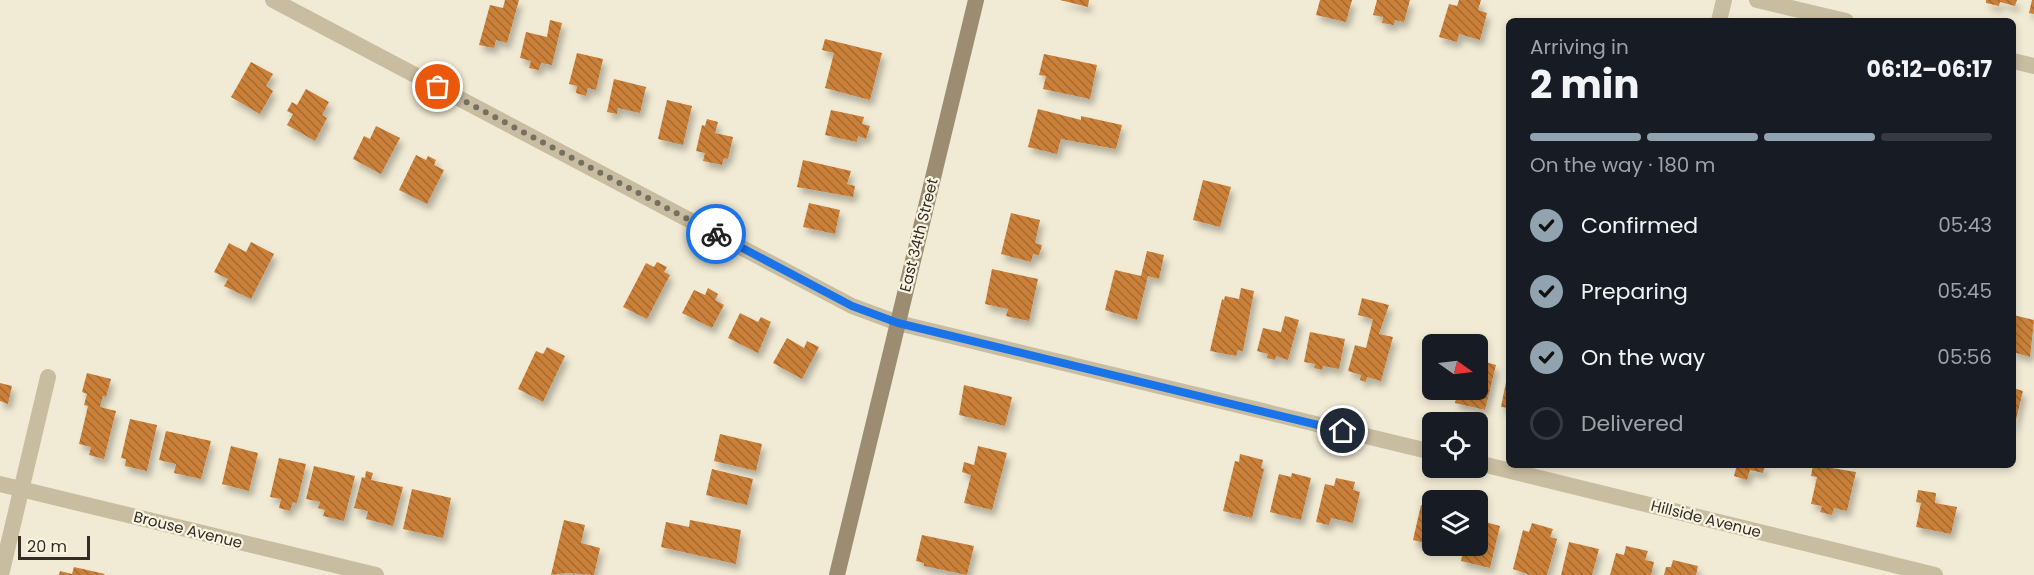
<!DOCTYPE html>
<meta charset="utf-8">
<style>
body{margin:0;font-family:Poppins,sans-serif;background:#242831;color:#f1f3f6;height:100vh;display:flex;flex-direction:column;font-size:22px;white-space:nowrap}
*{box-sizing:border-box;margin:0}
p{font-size:20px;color:#9ea1a6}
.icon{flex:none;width:33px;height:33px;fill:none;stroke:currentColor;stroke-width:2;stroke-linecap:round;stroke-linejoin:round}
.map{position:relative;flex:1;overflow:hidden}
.sheet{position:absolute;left:1506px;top:18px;width:510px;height:450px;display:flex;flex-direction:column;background:#171b24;border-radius:9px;box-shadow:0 3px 9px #0003}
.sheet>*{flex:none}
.needle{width:39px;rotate:104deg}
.buttons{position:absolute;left:1422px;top:334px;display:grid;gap:12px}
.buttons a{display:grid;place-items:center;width:66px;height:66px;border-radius:9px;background:#171b24;box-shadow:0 3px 9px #0003;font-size:30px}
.scale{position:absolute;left:18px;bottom:15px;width:72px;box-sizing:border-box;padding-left:6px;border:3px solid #332c24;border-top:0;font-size:16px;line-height:21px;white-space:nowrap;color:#332c24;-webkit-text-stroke:4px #f9f4e1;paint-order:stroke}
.pin{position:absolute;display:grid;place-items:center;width:51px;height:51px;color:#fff;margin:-26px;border:3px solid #fff;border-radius:50%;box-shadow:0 2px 6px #0007}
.courier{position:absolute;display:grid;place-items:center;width:60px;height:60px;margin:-30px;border:4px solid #1a73e8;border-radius:50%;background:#fff;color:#222;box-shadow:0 2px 8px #0007}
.headline em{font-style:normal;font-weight:700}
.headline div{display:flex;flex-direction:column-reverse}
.headline{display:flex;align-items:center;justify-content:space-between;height:102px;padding:0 24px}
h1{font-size:39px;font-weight:700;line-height:45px}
.bar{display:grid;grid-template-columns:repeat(4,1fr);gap:9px 6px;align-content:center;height:72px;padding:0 24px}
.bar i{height:8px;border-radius:4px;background:#363941}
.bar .on{background:#90a3ae}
.bar p{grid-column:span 4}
ol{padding:0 24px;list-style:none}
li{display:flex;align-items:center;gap:18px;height:66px}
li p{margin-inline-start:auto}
li .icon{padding:6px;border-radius:50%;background:#90a3ae;color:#111;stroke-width:4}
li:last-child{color:#9ea1a6}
li i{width:33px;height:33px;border:3px solid #363941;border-radius:50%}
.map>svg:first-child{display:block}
.building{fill:url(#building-back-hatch);filter:url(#shadow)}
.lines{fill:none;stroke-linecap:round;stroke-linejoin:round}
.minor{stroke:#c9bda1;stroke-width:16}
.secondary{stroke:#9c8c72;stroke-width:16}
.done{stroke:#766f62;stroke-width:6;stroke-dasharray:0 10.8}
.route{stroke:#1a73e8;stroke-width:8}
.labels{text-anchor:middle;stroke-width:4.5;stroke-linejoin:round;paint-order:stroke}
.street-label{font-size:15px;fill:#332c24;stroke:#f9f4e1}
</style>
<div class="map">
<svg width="2034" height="575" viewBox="0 0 2034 575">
<defs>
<pattern id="building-back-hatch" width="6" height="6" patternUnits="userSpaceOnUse" patternTransform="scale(1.5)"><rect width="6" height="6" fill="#ca8039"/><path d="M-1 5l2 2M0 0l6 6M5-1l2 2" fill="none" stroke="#a56930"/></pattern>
<filter id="shadow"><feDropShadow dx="3.5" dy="6" stdDeviation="3" flood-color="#0004"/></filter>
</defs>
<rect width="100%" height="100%" fill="#f1ebd5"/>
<path class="building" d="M505,0H519L507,43L496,40L494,48L479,45L490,5L503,8Z
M1060,0H1089L1088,7Z
M1320,0H1352L1346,22L1316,15Z
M1377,0H1410L1404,22L1395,20L1394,25L1382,23L1383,17L1373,15Z
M1459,0H1481L1478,10L1487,13L1480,40L1459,34L1457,42L1439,37L1449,4L1457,6Z
M1986,0H2017L2015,6L2000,2L1999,6L1986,3Z
M2032,0H2034V14L2029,13Z
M550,20L562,23L552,65L541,63L539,70L529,68L531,61L520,58L526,32L547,37Z
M825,39L882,53L870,100L825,88L834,53L822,50Z
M577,53L603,59L596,90L588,88L586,96L576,93L577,86L569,84Z
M1044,54L1097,65L1090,99L1043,89L1046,76L1039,75Z
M251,62L273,74L266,86L273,91L260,114L231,97Z
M614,79L646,87L640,113L618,108L617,114L607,112Z
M306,89L329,102L322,115L327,118L315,141L287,125L293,114L287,111L292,102L297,105Z
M667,100L692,106L683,145L658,139Z
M1038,109L1081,120V116L1122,125L1116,149L1061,139L1057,154L1028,147Z
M831,110L864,117L862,124L870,126L866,139L858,136L857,142L825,135Z
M707,119L718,122L715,133L733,137L728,159L724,158L722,165L703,161L705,153L696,151L702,125L705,126Z
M376,126L400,138L381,174L353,159L364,136L370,139Z
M416,155L426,160L428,156L436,160L434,165L444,170L427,204L399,190Z
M803,160L851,171L847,184L855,186L853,197L797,187Z
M1203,180L1231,187L1220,227L1193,220Z
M809,203L840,210L835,234L803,227Z
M1011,213L1040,220L1035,243L1042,245L1039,255L1033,254L1031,262L1001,254Z
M251,242L274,254L251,299L224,286L228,279L214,272L229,243L246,252Z
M1147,251L1164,255L1159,279L1148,276L1137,320L1105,310L1115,270L1141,276Z
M657,262L667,267L664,272L670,275L647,319L623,307L646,263L654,267Z
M992,269L1038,279L1029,321L1006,316L1008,309L985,304Z
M708,288L718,294L715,300L724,305L712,328L682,313L694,290L705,295Z
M1241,288L1254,291L1243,351L1238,350L1236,356L1210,351L1222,299L1224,300L1225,296L1239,299Z
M1362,298L1389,305L1379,334L1393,337L1381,381L1367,377L1366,382L1360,380L1361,375L1348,371L1355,345L1366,348L1373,319L1358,315Z
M740,313L758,322L761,317L771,322L758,353L728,338Z
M2013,315L2034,320L2030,357L2013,352Z
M1285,316L1299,320L1288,360L1276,356L1275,360L1267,358L1268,354L1257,351L1263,328L1281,332Z
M1310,332L1345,339L1339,369L1323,366L1322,370L1314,368L1315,364L1304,362Z
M787,338L804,348L807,341L819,347L802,379L773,363Z
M547,347L565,356L543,402L518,389L536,351L543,354Z
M1478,360L1496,365L1485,410L1455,403L1458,390H1478Z
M87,373L111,379L106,397L103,396L100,407L116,411L104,459L89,455L91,447L79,444L88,406L84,405L87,394L82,392Z
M1506,382H1509V408L1501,407Z
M0,383L12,386L8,404L0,401Z
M964,385L1012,397L1005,426L959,415Z
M2013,388L2023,391L2014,428H2013Z
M130,419L157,425L147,471L125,466L126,459L121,458Z
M166,431L211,441L201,479L174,473L176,464L159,460Z
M720,434L762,444L756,471L714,461Z
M231,446L258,453L249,491L222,484Z
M978,446L1007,453L992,510L964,503L971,475L962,472L964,462L974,465Z
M1240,454L1263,460L1261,468L1264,469L1252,518L1223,511L1235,461L1239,462Z
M279,458L306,464L297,503L293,502L290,511L279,508L281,499L270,497Z
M1737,465H1765L1763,473L1750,470L1747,480L1734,476Z
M1813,465L1856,472L1847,511L1834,508L1832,515L1820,512L1822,506L1811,504L1817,477L1811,476Z
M314,466L355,476L344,521L323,516L325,510L318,508L320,502L306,499Z
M712,469L753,479L747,505L706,495Z
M366,471L373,473L371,480L403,487L393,526L366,519L368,511L354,508L362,477L365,478Z
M1292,473L1311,478L1301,520L1270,512L1279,474L1291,477Z
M1336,478L1355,482L1353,490L1360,492L1353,523L1331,518L1329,525L1316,522L1325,484L1334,486Z
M412,489L451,498L443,538L403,529Z
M1918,490L1936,493L1935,503L1957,507L1951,534L1916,527L1921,503L1916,502Z
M1432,497L1440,500L1432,501V545L1413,540L1421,505L1429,507Z
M564,520L585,525L581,543L600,548L594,575L567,573L551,575Z
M690,520L741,530L736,564L661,547L666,522L689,527Z
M1478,520L1500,526L1490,568L1461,561L1464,546H1478Z
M1532,523L1553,529L1550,537L1557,539L1547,575H1530L1513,569L1523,530L1529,532Z
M922,535L974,546L967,575L924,566V563L916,561Z
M1569,542L1599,549L1592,575H1561Z
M1626,546L1648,551L1645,560L1654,562L1651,575H1610L1616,553L1624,555Z
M1673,560L1698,566L1696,575H1664L1666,567H1671Z
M74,567L105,574L104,575H59L60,571L72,574Z"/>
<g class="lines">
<path class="minor" d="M273,0L852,306L898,323L1432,452
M1757,0L1846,21
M1719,21L1724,0
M2013,61L2034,66
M1478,463L1935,575
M0,484L376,575
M1,575L48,377"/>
<path class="secondary" d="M837,575L976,0"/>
</g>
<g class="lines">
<path class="done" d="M438,87L716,234"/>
<path class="route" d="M716,234L852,306L898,323L1343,431"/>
</g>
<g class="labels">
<g class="street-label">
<text transform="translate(919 235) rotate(-76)" y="5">East 34th Street</text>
<text transform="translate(1706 519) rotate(14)" y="5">Hillside Avenue</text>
<text transform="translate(188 530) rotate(14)" y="5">Brouse Avenue</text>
</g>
</g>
</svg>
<div class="buttons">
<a><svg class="needle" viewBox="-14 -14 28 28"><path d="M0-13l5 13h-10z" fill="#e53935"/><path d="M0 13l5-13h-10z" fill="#9ea1a6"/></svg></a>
<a><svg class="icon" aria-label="locate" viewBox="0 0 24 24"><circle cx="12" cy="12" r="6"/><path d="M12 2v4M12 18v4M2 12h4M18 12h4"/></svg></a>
<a><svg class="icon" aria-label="layers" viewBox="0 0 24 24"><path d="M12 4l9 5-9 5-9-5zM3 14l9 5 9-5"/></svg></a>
</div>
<div class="scale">20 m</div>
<div class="pin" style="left:438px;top:87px;background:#ea580c"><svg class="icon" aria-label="bag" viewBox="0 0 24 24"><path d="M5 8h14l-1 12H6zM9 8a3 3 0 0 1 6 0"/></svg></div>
<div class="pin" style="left:1343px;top:431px;background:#1f2937"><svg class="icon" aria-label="home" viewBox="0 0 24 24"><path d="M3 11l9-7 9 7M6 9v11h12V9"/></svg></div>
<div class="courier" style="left:716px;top:234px"><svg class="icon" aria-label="bike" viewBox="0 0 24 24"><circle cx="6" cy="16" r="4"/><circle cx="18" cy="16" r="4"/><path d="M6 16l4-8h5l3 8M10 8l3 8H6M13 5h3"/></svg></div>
<section class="sheet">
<div class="headline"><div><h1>2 min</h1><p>Arriving in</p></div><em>06:12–06:17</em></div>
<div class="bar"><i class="on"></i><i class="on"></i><i class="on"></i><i></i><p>On the way · 180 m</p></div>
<ol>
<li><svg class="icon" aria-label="check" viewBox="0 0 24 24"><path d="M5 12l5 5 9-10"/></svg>Confirmed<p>05:43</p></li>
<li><svg class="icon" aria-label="check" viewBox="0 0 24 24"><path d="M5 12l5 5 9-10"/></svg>Preparing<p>05:45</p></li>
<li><svg class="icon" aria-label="check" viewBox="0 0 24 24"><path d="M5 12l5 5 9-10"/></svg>On the way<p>05:56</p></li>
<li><i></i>Delivered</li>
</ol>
</section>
</div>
